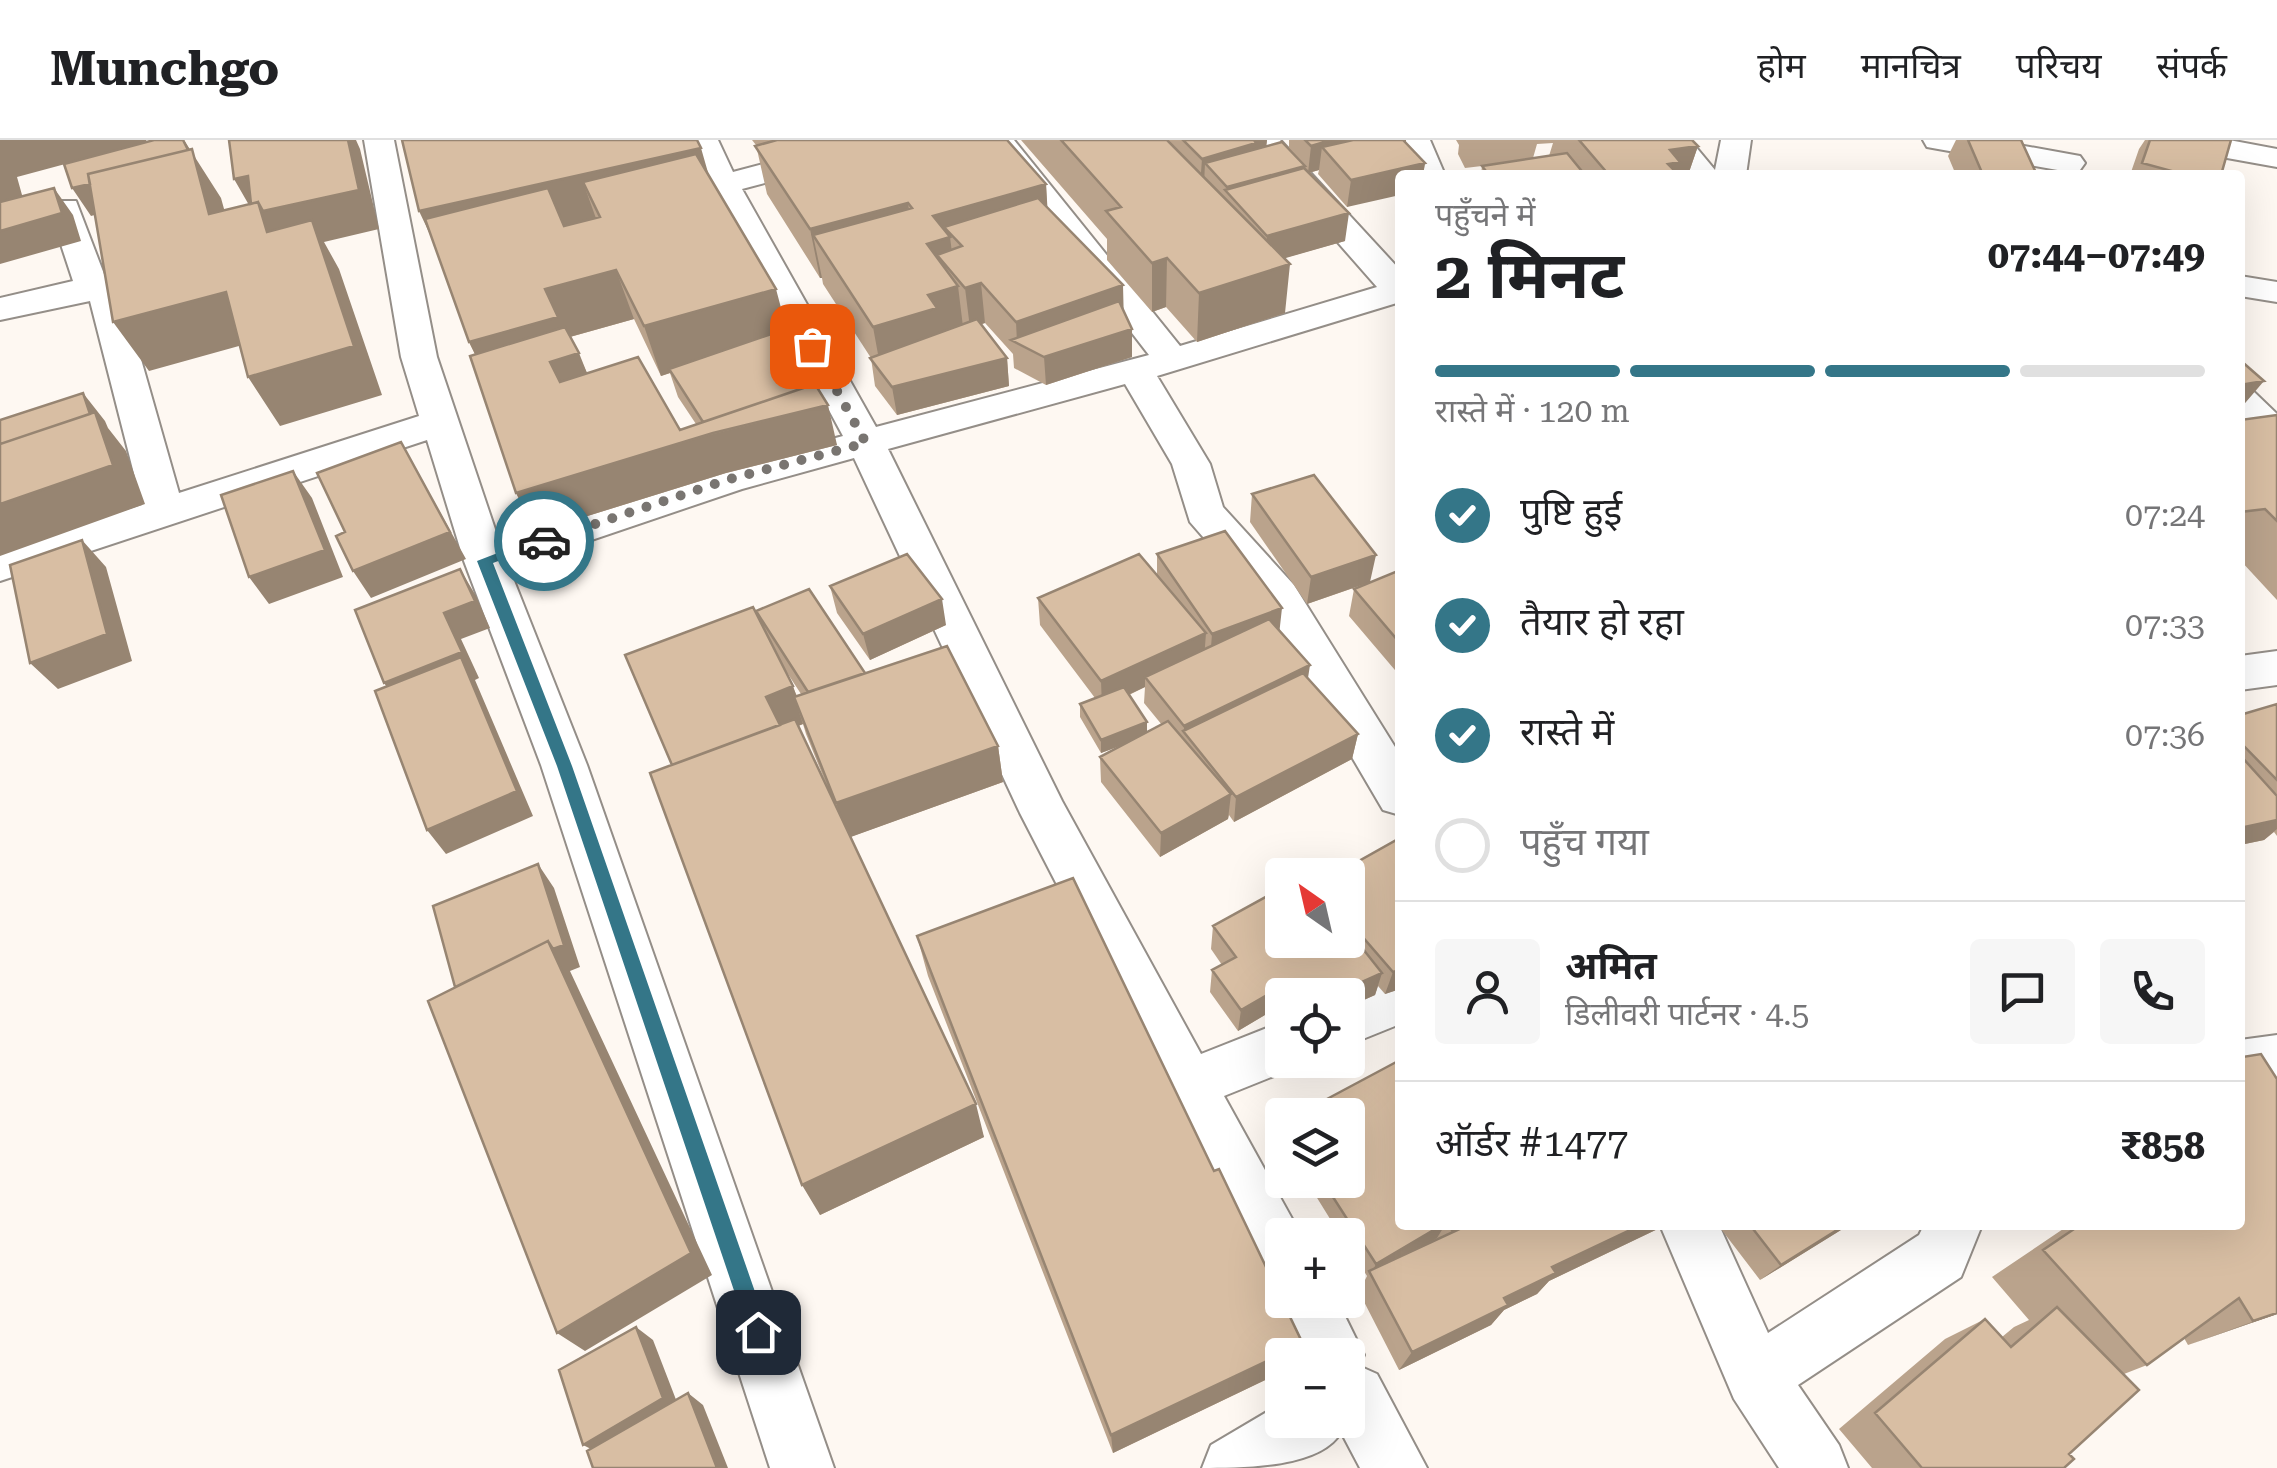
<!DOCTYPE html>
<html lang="hi">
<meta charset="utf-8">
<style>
body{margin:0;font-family:"Roboto Serif","Noto Sans Devanagari",serif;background:#f6f6f6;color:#202124;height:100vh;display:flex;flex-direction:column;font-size:38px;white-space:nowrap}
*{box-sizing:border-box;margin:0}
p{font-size:32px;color:#757577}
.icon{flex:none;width:55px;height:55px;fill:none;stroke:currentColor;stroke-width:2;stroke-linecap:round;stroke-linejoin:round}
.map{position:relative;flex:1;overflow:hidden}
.side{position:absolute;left:1395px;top:30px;width:850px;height:1060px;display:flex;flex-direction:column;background:#fff;border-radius:10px;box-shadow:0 10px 40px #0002}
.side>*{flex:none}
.needle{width:65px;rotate:326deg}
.buttons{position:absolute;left:1265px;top:718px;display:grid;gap:20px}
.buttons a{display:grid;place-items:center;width:100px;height:100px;border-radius:10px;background:#fff;box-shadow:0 10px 40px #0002;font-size:50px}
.pin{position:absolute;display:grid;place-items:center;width:85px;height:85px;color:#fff;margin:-42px;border-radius:20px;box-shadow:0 5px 15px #0006}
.courier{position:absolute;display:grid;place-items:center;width:100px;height:100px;margin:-50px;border:8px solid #347688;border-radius:50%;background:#fff;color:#222;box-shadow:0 2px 12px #0007}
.summary em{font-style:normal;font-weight:700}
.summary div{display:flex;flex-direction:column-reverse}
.summary{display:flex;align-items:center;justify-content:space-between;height:170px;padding:0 40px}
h1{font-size:65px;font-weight:700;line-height:75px}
.bar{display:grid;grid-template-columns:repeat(4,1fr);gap:15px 10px;align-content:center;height:120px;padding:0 40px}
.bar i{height:12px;border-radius:8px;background:#e0e0e0}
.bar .current{background:#347688}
.bar p{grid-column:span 4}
.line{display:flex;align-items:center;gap:25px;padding:0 40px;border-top:2px solid #e0e0e0}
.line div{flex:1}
.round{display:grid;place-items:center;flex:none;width:105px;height:105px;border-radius:10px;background:#f6f6f6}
ol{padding:0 40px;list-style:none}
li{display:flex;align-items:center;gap:30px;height:110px}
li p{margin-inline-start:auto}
li .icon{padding:10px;border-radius:50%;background:#347688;color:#fff;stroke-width:4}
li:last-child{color:#757577}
li i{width:55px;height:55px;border:5px solid #e0e0e0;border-radius:50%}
header{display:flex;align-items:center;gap:60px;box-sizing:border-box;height:140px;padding:0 50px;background:#fff;border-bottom:2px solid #e0e0e0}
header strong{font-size:48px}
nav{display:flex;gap:55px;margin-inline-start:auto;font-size:35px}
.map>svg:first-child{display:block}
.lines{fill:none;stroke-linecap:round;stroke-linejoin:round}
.street-casing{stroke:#948e88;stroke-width:4}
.street{fill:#fff;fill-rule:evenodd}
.wall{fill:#baa38c;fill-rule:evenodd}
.shaded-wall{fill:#978572}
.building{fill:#d8bea3;stroke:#978572;stroke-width:2.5}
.route{fill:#347688}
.done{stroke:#797571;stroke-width:10;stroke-dasharray:0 18}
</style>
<header>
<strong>Munchgo</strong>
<nav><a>होम</a><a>मानचित्र</a><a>परिचय</a><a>संपर्क</a></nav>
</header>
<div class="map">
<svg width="2277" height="1328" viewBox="0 0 2277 1328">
<rect width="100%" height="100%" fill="#fef8f2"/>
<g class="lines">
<g class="street-casing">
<path id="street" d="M364,0H394L437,217L499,401L716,330L843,296L707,44L688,0H718L733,32L854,0H905L901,7L742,49L876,287L1149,215L983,0H1014L1180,206L1377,147L1248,0H1280L1400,130V162L1157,236L1210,324L1223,367L1294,445L1400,615V675L1383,670L1264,467L1190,382L1172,324L1125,244L888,309L1062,661L1201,914L1282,882V920H1303L1301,925L1224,956L1301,1095H1282V1160H1337L1364,1215L1359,1226L1377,1234L1427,1328H1360L1341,1292C1321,1328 1243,1328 1202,1328L1211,1305L1282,1263V1280H1348V1215H1300L1274,1160L1279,1147L1261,1140L1020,673L854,318L742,349L509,428L587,625L834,1328H770L541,625L464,421L427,300L0,441V411L142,365L90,161L0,180V158L73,141L49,68L54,61H76L107,142L123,156L179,353L419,276L401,217Z
M1400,0H1430L1445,35H1413Z
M1658,0H1690L1715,30L1721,0H1751L1746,35H1686Z
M1923,0H1991L2069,14L2080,16L2085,23L2080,30L2069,32L1938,9L1927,7Z
M2162,0H2229L2277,9V27L2177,9L2166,7Z
M2240,136L2277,142V162L2240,156Z
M2240,247L2253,251L2277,274V310L2263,306L2240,281Z
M2277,511V545L2240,550V516Z
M1400,835V884L1348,905V856Z
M2277,895V945L2240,950V900Z
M1660,1085H1719L1768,1193L1919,1095L1924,1085H1982L1961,1137L1798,1245L1839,1305L1848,1328H1779L1734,1259Z"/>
</g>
<use href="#street" class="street"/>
</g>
<path class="wall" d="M402,0L708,35L789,198L783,200L837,305L726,333L536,392L516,353L475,214L469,202ZM634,179L661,236L670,233L678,257L696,284L680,290L587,233L570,197Z
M752,0H1007L1046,44L1047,67L1123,145V170L1132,217L1046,245L1014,228L1013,214L985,183L981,184L1007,218L1009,246L897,275L875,246L871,218L823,144L822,138H820L767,54L756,5Z
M1021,0H1267L1266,7L1289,9V0H1406V3L1425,23L1423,35H1400L1347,67L1318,34L1319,30L1309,33L1345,101L1284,118L1285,173L1197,202L1166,167L1152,172L1107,120V99Z
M1456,0H1692L1698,6L1688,35H1481L1482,26L1465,28L1458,14L1459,5ZM1553,3L1549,16L1533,18L1537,4Z
M1956,0H2021L2037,35H1956L1948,16Z
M2145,0H2231L2221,35H2130L2139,9Z
M2277,275V460L2240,420V280Z
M1252,354L1370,442L1400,430V536L1349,476L1354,449L1368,443L1307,464L1250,382Z
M1157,414L1279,491L1308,538L1358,594L1352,619L1234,682L1229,675L1228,679L1160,717L1101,642L1100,617L1122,605L1101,613L1080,577V564L1095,558L1040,485L1038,458L1157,435ZM1145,547L1144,563L1162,585L1147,592L1129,555Z
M830,446L946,485L870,520L837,473Z
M756,471L865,533L998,606L1003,642L850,697L984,997L820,1075L672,625L759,479ZM782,525L801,554L797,556ZM803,584L806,594L829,651L798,586Z
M2277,564V696L2274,692L2264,700L2240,705V575Z
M1400,698V849L1385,854L1378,846L1375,855L1348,867V855H1282V886L1270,872L1238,891L1210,852L1212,830L1222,825L1211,809L1213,786L1348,800V735Z
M917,796L1282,1215V1232L1113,1313L928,836Z
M2243,917L2277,939V1174L2188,1205L2184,1198L2147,1225L2124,1234L2069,1314L2064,1328H1872L1839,1289L1945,1199L1985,1179L2002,1197L2014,1187L2029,1180L1992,1137L2069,1085H2240Z
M1306,1040H1348L1400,1085H1666L1549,1141L1537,1154L1504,1170L1491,1185L1399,1230L1359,1152L1367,1136L1348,1106V1095H1340Z
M1718,1085H1849L1760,1140Z"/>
<path class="shaded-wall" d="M0,0H146L147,2L17,37L29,80L0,88Z
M184,0L221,58L239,123L209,74L201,45L91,76L72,48Z
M348,0H356L360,9L379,89L324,102L339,129L382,255L280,286L248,237L276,112L234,39L248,36Z
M1241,0H1267L1266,8L1205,23L1204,45L1200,46L1202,19Z
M1331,0H1406V5L1322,7L1319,30L1308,33L1311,6Z
M1698,6L1688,35H1661L1670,10Z
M701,8L715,57L583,42L598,84L442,120L419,71Z
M1425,23L1423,35H1400V55L1347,67L1351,40Z
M1305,26L1302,53L1227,52V47Z
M1046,44L1049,93L962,106L944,87L946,98L950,97L955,136L937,115L942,150L927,104L933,76Z
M54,48L73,75L81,101L0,124V91Z
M908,63L915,112L813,95L822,138H820L810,89Z
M1349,73L1345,101L1265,124L1267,96Z
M1167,118L1166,167L1152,172V123Z
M1290,124L1285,173L1197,202L1199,153Z
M616,130L634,179L566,198L579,213L595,253L493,251L469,202L545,149Z
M981,143L985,183L970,188L965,148Z
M1123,145L1124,185L1017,203L1016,182Z
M958,146L964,195L944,217L882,236L873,187L928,155Z
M776,149L789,198L671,233L669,229L670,233L661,236L644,186Z
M226,152L257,201L149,231L113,182Z
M1132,189V217L1046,245L1044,217Z
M1007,218L1009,246L897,275L892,247Z
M2264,241L2240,269V245Z
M83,253L105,281L108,288L126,311L145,364L0,416V364L3,346Z
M828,265L837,305L726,333L536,392L516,353L709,295Z
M401,302L466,419L371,458L353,431Z
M293,331L312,358L343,437L269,464L249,437Z
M82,400L106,427L132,521L58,549L30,523Z
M1376,415L1370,442L1307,464L1311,437Z
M460,429L476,456L490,488L461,499L479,538L475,540L533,676L446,714L427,690L403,569L384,543L444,473Z
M942,459L946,485L870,520L863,494Z
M1282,468L1279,495L1210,520L1212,494Z
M1206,493L1204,519L1145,537V547L1102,567L1101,541Z
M1310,525L1306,551L1184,592V586Z
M793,546L806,583L794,557L803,584L783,592L766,557Z
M1147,582V596L1101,613V600Z
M1358,594L1352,619L1234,682L1236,657Z
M998,606L1003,642L848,698L836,663Z
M1231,654L1228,679L1160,717L1161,693Z
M2277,680V689L2264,700L2240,705V688Z
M538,724L554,748L580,827L570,831L712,1135L585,1211L557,1193Z
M1400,830V849L1385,854L1393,832Z
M1382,833L1375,855L1348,867V855H1333Z
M1274,851L1270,872L1238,891L1241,870Z
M976,964L984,997L820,1075L802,1045Z
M1442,1085H1445L1437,1098L1372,1136L1371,1134L1376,1124Z
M1641,1085H1666L1549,1141L1537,1154L1504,1170L1491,1185L1399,1230L1412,1212L1504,1158L1552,1127Z
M1845,1085H1849L1760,1140L1781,1125Z
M2277,1173V1174L2188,1205Z
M636,1187L653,1200L680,1270L603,1315L583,1305Z
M1303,1204L1298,1215H1282V1232L1113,1313L1111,1295Z
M688,1253L703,1265L728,1328H717Z"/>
<path class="building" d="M154,0H183L188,10L88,34L90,44L72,48L64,24Z
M229,0H348L359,50L263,71L258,62L251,64L248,36L234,39Z
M402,0H697L701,8L419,71Z
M777,0H1007L1046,44L933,76L950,97L927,104L958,146L928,155L937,168L873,187L813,95L912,68L908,63L810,89L755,6Z
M1061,0H1167L1290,124L1199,153L1167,118L1152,123L1106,71L1121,67Z
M1183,0H1254L1256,3L1202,19Z
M1305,0H1331L1311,6Z
M1353,0H1403L1425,23L1351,40L1322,7Z
M1579,0H1692L1698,6L1670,10L1680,22L1668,24L1679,35H1609Z
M1968,0H2021L2037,35H1983Z
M2150,0H2231L2221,35H2186L2142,23Z
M1282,2L1305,26L1227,47L1205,23Z
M192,9L209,74L258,62L267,92L312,80L354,206L248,237L226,152L113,182L88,34Z
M1567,13L1585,35H1489L1482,26Z
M696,14L776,149L644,186L616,130L545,149L558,177L469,202L425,79L548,48L564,86L600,77L583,42Z
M1304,28L1349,73L1267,96L1225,50Z
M54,48L62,73L0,91V62Z
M1038,58L1123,145L1016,182L981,143L965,148L937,115L962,106L944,87Z
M1119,161L1132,189L1044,217L1011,200Z
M977,179L1007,218L892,247L870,218Z
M565,187L579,213L550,222L560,242L638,217L680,290L815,244L828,265L713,293L516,353L470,216Z
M777,192L815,244L703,282L669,229Z
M2240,220L2264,241L2240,245Z
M83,253L90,274L0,304V280Z
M95,272L113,325L0,364V304Z
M2277,275V381L2265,369L2240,372V280Z
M401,302L450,392L353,431L336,396L345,392L317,333Z
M293,331L325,410L249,437L221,355Z
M1314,335L1376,415L1311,437L1252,354Z
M1225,391L1282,468L1212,494L1157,414Z
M82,400L107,494L30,523L10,425Z
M907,414L942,459L863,494L830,446Z
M1139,414L1206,493L1101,541L1038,458Z
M460,429L475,461L444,473L462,512L384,543L355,470Z
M1400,430V503L1354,449Z
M809,449L865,533L808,552L756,471Z
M753,467L793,546L766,557L780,585L672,625L625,515Z
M1269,479L1310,525L1184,586L1145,537Z
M947,506L998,606L836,663L794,557Z
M461,517L517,651L427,690L375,551Z
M1303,533L1358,594L1236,657L1183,591Z
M1124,547L1147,582L1101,600L1080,564Z
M2277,564V640L2240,602V575Z
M795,579L976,964L802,1045L650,633Z
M1168,581L1231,654L1161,693L1100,617Z
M2240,615L2277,656V680L2240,688Z
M1400,698V830L1393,832L1348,780V735H1334Z
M538,724L564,805L553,809L548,801L455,847L433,766Z
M1073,738L1214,1031L1219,1029L1303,1204L1111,1295L917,796Z
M1282,748V800H1348V790L1382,833L1333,855H1282V861L1274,851L1241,870L1212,830L1236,817L1213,786Z
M548,801L691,1113L557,1193L428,861Z
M2240,914L2243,917L2261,914L2277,939V1173L2253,1181L2239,1158L2147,1225L2043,1110L2080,1085H2240Z
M1400,920V1085H1442L1376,1124L1322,1040H1348V975H1297Z
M1449,1085H1468L1453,1092Z
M1468,1085H1641L1552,1127L1556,1133L1504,1158L1508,1165L1412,1212L1369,1131Z
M1750,1085H1845L1781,1125Z
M2057,1167L2139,1250L2069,1314L2074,1319L2064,1328H1922L1875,1273L1985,1179L2011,1207Z
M636,1187L663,1258L583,1305L559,1230Z
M688,1253L717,1328H593L587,1311Z"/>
<path class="route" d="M539,397L551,401L493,423L572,626L769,1192L766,1199L758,1202L751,1199L748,1192L557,626L477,421Z"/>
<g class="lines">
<path class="done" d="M544,401L730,339L866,303L812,206"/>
</g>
</svg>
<div class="buttons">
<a><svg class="needle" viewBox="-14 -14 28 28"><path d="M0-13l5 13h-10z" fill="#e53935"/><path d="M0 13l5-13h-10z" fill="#757577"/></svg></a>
<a><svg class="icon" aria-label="locate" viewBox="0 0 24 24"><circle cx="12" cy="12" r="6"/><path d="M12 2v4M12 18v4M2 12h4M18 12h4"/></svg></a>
<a><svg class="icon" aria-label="layers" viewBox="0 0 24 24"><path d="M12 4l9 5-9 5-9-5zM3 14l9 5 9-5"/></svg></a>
<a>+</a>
<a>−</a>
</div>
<div class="pin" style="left:812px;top:206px;background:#ea580c"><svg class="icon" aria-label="bag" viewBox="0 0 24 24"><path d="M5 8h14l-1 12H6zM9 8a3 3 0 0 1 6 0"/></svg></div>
<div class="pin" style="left:758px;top:1192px;background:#1f2937"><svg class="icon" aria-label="home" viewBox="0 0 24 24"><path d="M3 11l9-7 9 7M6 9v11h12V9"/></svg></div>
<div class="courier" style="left:544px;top:401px"><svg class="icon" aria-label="car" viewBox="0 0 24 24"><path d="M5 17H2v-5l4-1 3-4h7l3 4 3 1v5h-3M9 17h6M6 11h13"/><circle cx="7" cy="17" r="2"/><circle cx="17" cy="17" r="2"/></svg></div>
<section class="side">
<div class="summary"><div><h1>2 मिनट</h1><p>पहुँचने में</p></div><em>07:44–07:49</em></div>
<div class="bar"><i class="current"></i><i class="current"></i><i class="current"></i><i></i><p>रास्ते में · 120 m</p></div>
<ol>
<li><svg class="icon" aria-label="check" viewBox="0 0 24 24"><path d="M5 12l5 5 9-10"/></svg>पुष्टि हुई<p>07:24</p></li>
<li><svg class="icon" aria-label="check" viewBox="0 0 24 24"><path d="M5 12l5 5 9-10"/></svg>तैयार हो रहा<p>07:33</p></li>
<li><svg class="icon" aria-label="check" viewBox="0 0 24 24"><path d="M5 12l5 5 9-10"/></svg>रास्ते में<p>07:36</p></li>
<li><i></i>पहुँच गया</li>
</ol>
<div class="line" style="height:180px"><a class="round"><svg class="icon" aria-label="person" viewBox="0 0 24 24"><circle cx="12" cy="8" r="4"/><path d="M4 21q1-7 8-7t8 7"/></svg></a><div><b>अमित</b><p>डिलीवरी पार्टनर · 4.5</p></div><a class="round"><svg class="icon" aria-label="chat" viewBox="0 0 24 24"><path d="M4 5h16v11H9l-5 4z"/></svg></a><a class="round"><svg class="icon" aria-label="phone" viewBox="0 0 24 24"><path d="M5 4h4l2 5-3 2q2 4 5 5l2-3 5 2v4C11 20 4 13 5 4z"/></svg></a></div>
<div class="line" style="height:130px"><div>ऑर्डर #1477</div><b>₹858</b></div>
</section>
</div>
